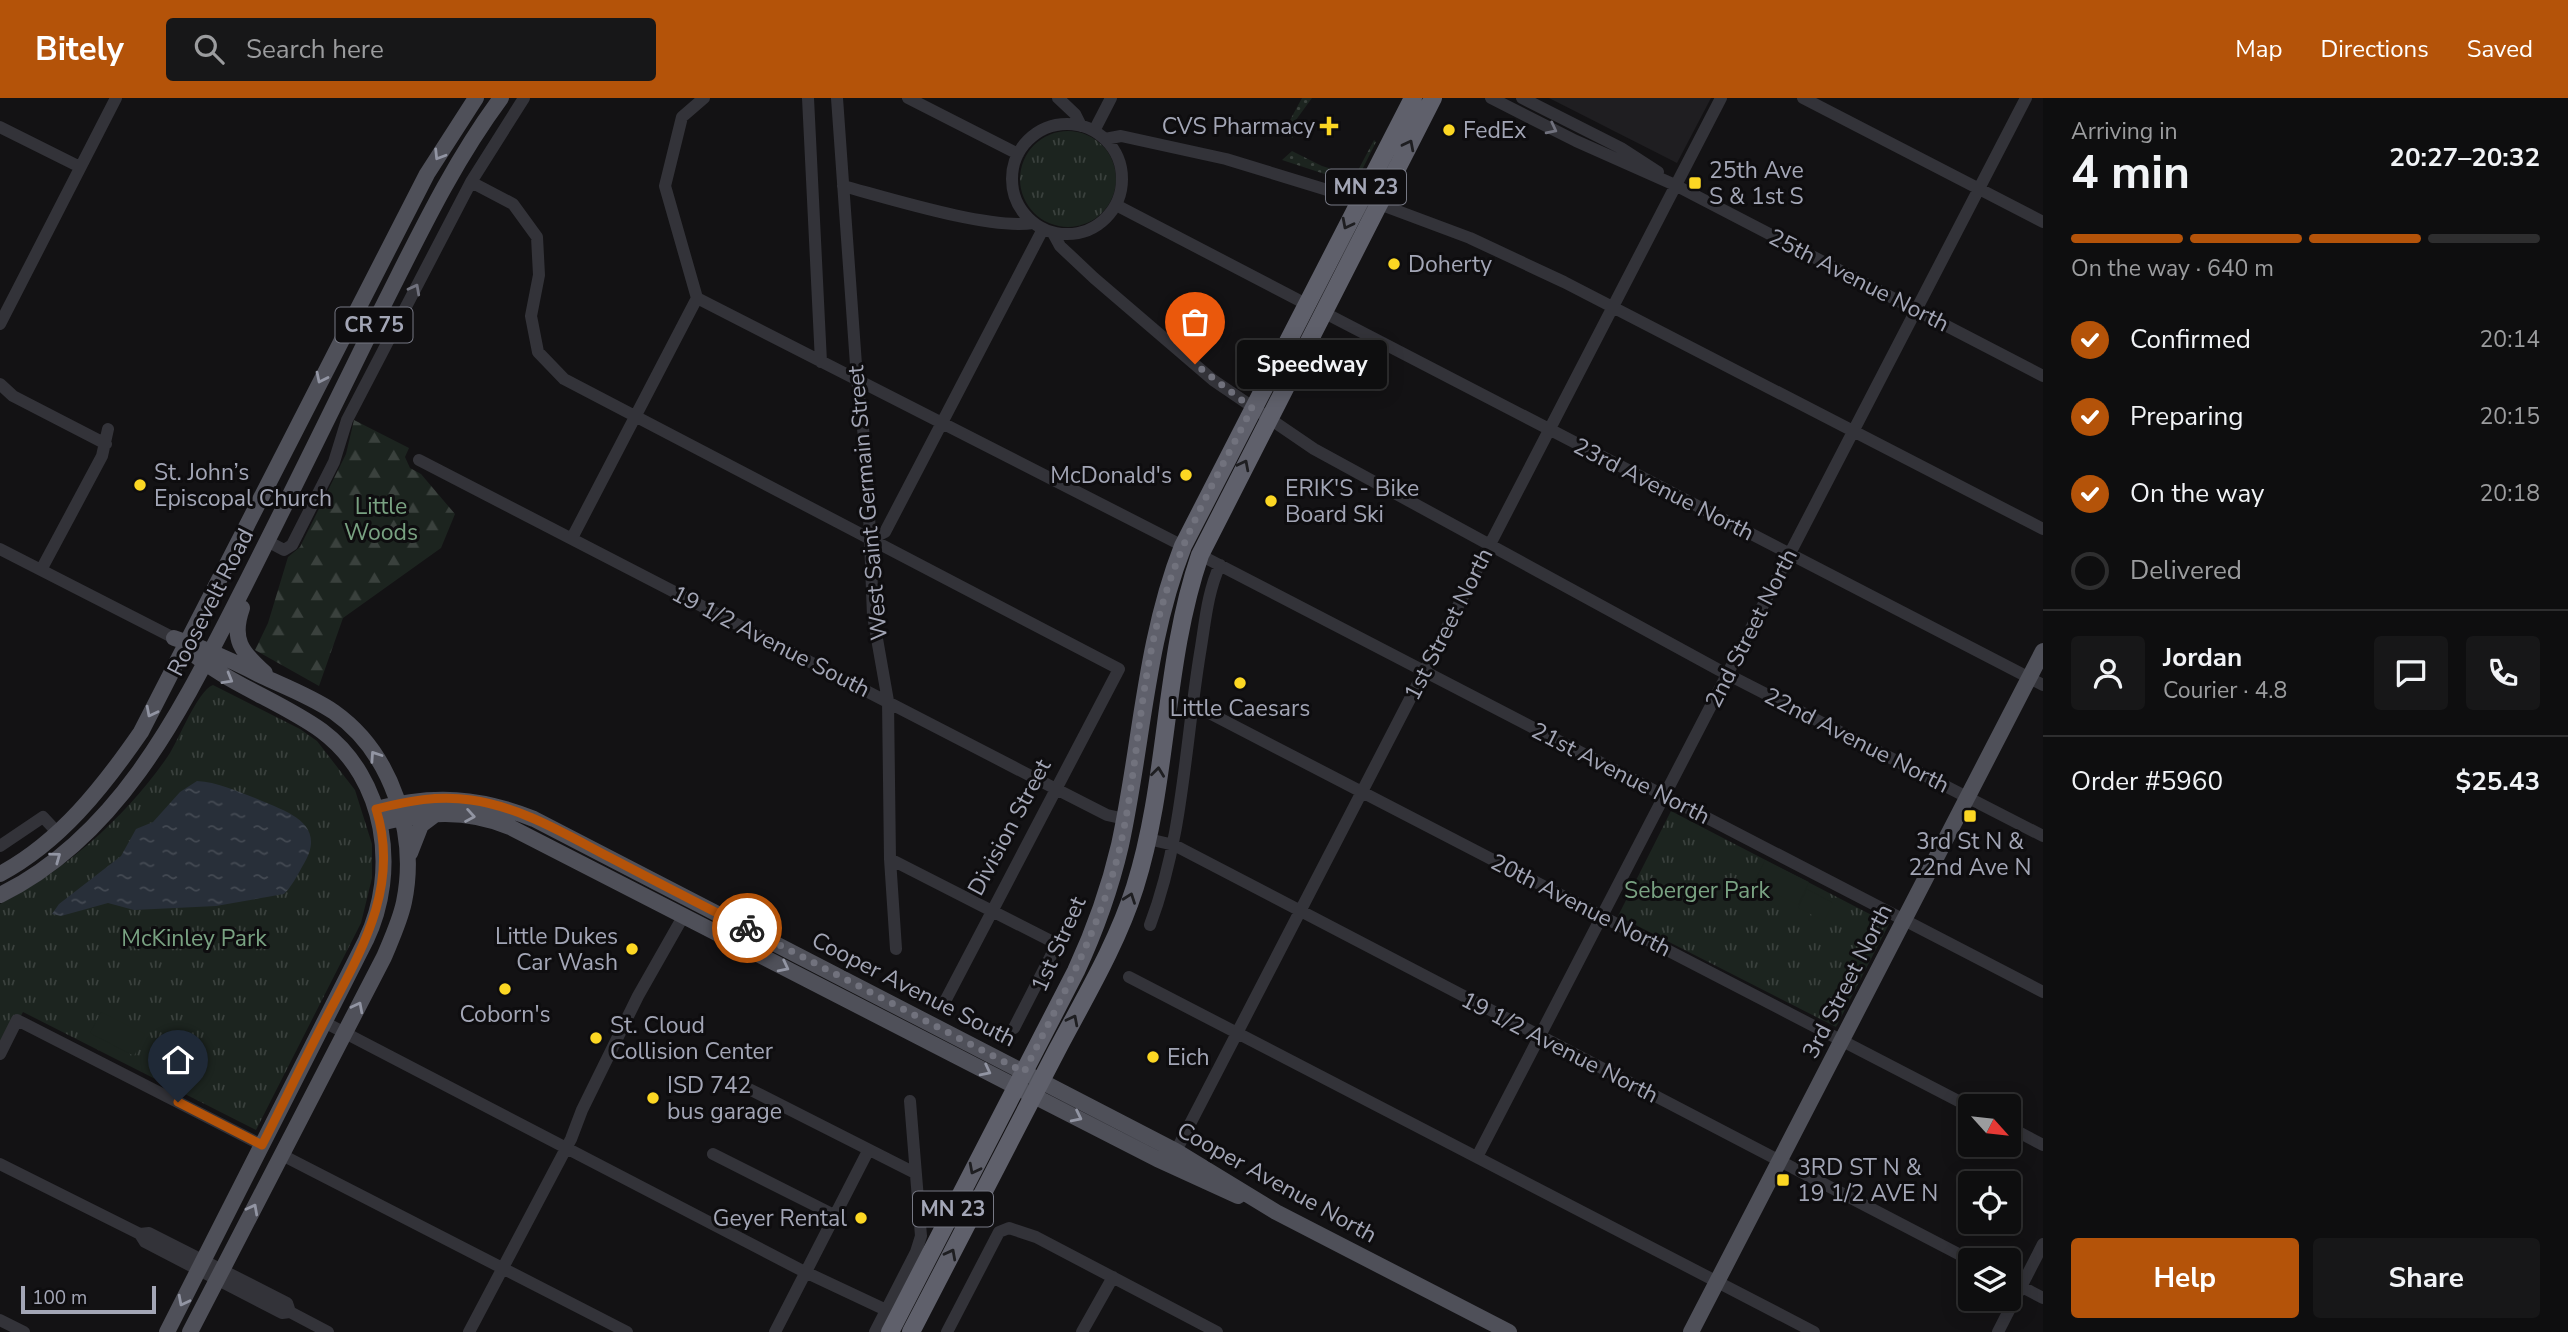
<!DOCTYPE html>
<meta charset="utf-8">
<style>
body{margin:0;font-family:"Nunito Sans",sans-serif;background:#171718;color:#f1f3f6;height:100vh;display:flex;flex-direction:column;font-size:26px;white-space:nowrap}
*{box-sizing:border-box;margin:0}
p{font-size:23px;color:#9b9c9e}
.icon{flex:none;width:38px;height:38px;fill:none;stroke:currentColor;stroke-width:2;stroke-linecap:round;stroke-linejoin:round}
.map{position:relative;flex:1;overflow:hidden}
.drawer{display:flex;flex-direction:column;background:#0e0e0f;width:525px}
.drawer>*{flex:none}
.needle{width:46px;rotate:117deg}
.buttons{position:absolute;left:1958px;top:996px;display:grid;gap:14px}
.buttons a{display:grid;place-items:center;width:63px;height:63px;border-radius:7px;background:#0e0e0f;box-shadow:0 4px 18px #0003,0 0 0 2px #2e2e2f;font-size:35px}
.scale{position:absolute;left:21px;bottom:18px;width:135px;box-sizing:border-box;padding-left:7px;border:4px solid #a3a6b6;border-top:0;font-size:19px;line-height:24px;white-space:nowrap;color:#a3a6b6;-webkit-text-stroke:5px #0e0d0f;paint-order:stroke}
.pin{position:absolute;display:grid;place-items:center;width:60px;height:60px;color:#fff;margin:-72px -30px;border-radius:50% 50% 50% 0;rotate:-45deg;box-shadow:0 0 7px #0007}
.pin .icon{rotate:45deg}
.courier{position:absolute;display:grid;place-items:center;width:70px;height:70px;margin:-35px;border:5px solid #b45309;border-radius:50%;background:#fff;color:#222;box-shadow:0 2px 9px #0007}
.bubble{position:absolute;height:49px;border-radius:7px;background:#0e0e0f;box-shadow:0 4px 18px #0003,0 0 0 2px #2e2e2f;font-size:23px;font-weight:700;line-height:49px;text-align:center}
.summary em{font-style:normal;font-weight:700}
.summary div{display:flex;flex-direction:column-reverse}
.summary{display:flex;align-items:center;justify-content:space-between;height:119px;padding:0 28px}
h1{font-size:46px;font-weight:700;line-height:52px}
.bar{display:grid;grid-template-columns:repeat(4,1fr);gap:10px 7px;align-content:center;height:84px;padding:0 28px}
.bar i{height:9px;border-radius:5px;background:#2e2e2f}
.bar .active{background:#b45309}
.bar p{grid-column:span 4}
.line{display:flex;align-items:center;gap:18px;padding:0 28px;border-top:2px solid #2e2e2f}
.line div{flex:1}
.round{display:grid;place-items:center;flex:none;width:74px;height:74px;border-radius:7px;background:#171718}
ol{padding:0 28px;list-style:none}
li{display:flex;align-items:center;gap:21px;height:77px}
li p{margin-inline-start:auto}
li .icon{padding:7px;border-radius:50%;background:#b45309;color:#fff;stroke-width:4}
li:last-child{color:#9b9c9e}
li i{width:38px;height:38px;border:4px solid #2e2e2f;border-radius:50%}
.cta{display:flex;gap:14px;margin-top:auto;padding:14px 28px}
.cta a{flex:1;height:80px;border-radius:7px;background:#b45309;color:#fff;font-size:28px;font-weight:700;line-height:80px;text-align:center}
.cta a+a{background:#171718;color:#f1f3f6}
header{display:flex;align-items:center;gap:42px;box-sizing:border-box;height:98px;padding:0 35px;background:#b45309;color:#fff}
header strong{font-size:33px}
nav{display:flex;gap:38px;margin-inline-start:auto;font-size:24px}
.search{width:490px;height:63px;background:#171718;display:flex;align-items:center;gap:18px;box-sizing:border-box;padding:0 24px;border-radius:7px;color:#9b9c9e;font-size:26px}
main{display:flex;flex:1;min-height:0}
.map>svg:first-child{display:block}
.built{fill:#1f1e21}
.grass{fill:url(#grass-dots)}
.forest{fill:url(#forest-firs)}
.park{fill:url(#park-tufts)}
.garden{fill:#1c241f}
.water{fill:url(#water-ripples)}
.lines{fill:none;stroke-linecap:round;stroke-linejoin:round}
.minor{stroke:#333339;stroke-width:12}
.major{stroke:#4f5059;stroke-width:16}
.highway{stroke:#5f606b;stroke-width:18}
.oneway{stroke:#71727e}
.oneway2{stroke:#1e1e21}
.oneway3{stroke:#9295a3}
.done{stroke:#71727d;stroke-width:7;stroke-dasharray:0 12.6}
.route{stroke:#b45309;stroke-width:9}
.poi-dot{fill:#fcd723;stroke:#0e0d0f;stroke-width:2.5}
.labels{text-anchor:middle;stroke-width:6;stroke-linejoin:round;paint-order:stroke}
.shield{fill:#0e0d0f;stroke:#767884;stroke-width:2}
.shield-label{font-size:21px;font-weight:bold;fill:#a3a6b6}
.poi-label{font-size:23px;fill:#a3a6b6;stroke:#0e0d0f;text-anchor:start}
.street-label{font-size:23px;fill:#a3a6b6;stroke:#0e0d0f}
.park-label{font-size:23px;fill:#79a282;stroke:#0e0d0f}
</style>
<header>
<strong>Bitely</strong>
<div class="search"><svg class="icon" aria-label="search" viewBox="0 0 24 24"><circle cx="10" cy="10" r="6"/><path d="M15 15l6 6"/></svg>Search here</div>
<nav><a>Map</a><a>Directions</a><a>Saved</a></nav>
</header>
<main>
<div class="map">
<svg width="2043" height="1234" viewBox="0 0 2043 1234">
<defs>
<pattern id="grass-dots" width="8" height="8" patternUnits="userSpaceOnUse" patternTransform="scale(1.75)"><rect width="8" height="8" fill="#1c241f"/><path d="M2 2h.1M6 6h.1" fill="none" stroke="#3a413d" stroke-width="1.8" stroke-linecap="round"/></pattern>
<pattern id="forest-firs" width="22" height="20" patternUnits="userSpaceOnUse" patternTransform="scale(1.75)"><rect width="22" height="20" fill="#1c241f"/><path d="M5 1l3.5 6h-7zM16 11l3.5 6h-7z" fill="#3a413d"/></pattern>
<pattern id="park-tufts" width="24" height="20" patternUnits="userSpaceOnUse" patternTransform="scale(1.75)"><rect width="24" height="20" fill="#1c241f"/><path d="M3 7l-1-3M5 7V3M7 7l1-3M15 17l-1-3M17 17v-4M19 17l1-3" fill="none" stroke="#3a413d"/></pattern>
<pattern id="water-ripples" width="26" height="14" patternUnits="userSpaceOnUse" patternTransform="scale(1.75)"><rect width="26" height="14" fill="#282f39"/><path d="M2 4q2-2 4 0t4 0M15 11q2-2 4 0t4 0" fill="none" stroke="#444a53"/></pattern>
</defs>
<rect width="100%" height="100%" fill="#131214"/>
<path class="built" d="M1549,0H1711L1677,65Z"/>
<path class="grass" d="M1302,0H1312L1293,26V40L1283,35Z
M1374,42L1376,44L1355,86L1282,62L1292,53L1322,68L1355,78Z"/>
<path class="forest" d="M354,322L409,350L405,359L410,370L421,376L455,416L441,450L343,520L319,588L255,552L268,525L288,459L300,449L346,356Z"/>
<path class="park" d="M1020 81a48 48 0 1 1 96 0a48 48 0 1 1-96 0Z
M213,587L300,631L317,643L355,692L372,746V780L361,825L256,1032L23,914L0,956V806C65,773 127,718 168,658C179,642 197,593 213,587Z
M1671,713L1889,826L1836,929L1618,818Z"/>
<path class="garden" d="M1765,762L1809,784L1798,807L1754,785Z
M1807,791L1833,805L1824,823L1798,810Z
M101,914L145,936L134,958L90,935Z"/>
<path class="water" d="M197,683C217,684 236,693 255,700C287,714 330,725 302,769C297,778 292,788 284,796L216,808L134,812L108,805L61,818L52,816L59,806L121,758L136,731L153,724L180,694Z"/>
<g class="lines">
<path class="minor" d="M808,0L821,264
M837,0L857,281L867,364L873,518L888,603L890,761L896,851
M908,0L1018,56
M1058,0L1075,16L1081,28
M1491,0L1576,43L1675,87L2043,278
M1522,0L1621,50L1658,74
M1803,0L2043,124
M1012 81a55 55 0 1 1 110 0a55 55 0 1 1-110 0Z
M0,29L80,69
M1094,33L1111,0
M1105,41L1121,38L1226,61L1360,102
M471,84L513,106L537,139L539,177L531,218L538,254L564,281L1119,571L942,909
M843,88C888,100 990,132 1033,125
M1379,106L1470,140L1564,184L2043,431
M1116,107L1306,206
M1053,135L1060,148L1094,180L1213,282L1314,351L1719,572L2043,738
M697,200L1183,448
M697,200L665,88L682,19L704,0
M1323,214L2043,587
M0,226L116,0
M0,286L13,298L106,346
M419,362L1056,691L1107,717L1125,721
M572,440L697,200
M871,441L885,434L1043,131
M267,443L284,452L292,447L334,364L347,322L471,84L524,0
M0,451L174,540
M1200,457L2043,894
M41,472L102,358L108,331
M1192,606L1970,1009
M1148,741L1174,747L1970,1162
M0,748L43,719L57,734
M890,761L1057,846L1014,930
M1150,827C1183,740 1185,647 1200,555C1205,526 1207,495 1220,467
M1129,879L1814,1234
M324,924L801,1172L886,1212
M0,956L17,922L262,1047
M749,991L915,1075
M2009,1029L2043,1047
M1176,1053L1721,0
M713,1056L836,1118
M282,1057L627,1234
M1477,1059L2026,0
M0,1066L140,1136L145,1144L282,1215L290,1214L328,1234
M140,1136L149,1135L287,1205L290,1214
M2009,1182L2043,1200
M0,1222L24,1234
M469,1234L571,1041L582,1012L638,898L684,817
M775,1234L868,1053
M875,1234L916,1154L921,1138L910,1003
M947,1234L999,1134L1009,1130L1036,1139L1217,1234
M1082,1234L1113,1179
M1998,1234L2043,1146"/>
<path class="major" d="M242,510C231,541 241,554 265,575
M174,540C205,550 233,563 262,578C286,589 312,599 334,614C392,655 418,736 404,804C400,823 391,842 384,859L190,1234
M376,711C433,696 480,699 534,721L1176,1053L1276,1114L1509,1234
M380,725C426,714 465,711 510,729L1157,1061L1238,1098
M410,755L421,727L437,715
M0,776C60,744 103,689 141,634L427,76L476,0
M0,797C124,736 185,604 245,487C291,396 336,304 381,212C418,139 452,66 501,0
M167,1234L366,842C399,773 386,681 322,633C283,605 236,589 197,559
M1691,1234L2043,553"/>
<path class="highway" d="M890,1234L1076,873C1095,832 1110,790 1120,747C1142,646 1145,545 1183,448L1413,0
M911,1234C959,1140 1009,1046 1057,952C1085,899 1117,846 1135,789C1169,681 1163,565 1200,457L1433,0"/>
</g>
<defs><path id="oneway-chevron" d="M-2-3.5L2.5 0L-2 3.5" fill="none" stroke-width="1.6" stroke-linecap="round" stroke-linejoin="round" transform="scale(1.75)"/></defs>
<g class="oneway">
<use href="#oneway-chevron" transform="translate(1552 31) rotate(27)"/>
<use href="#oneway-chevron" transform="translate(415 191) rotate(-62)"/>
</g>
<g class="oneway2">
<use href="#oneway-chevron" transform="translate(1409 47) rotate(-63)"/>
<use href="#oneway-chevron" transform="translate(1347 126) rotate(117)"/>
<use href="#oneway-chevron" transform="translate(1244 367) rotate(-63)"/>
<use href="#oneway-chevron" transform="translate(1158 674) rotate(-83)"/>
<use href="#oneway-chevron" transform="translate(1130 800) rotate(-70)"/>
<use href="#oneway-chevron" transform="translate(1073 922) rotate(-63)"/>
<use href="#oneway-chevron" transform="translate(974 1071) rotate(117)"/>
<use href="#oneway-chevron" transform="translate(951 1156) rotate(-62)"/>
</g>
<g class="oneway3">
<use href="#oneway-chevron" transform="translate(439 57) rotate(122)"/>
<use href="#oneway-chevron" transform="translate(321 280) rotate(116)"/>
<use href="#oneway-chevron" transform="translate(228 581) rotate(30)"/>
<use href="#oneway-chevron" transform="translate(151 614) rotate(117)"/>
<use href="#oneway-chevron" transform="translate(375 658) rotate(-124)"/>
<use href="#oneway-chevron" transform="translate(470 718) rotate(10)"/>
<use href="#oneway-chevron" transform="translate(56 759) rotate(-36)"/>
<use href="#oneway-chevron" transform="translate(784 869) rotate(27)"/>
<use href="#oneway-chevron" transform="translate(358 909) rotate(-63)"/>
<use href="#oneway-chevron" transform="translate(986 973) rotate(27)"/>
<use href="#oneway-chevron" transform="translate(1077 1019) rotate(26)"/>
<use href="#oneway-chevron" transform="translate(253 1111) rotate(-62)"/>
<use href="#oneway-chevron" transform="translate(183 1203) rotate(117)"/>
</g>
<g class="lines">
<path class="done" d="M747,830L1024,974C1061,900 1101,830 1120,749C1139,666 1139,580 1165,498C1185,432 1221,372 1252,310L1195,266"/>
<path class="route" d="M178,1004L262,1047C283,1006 303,964 325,922C360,855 401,789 376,711C408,703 438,697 471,702C521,709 565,736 609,759C655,783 701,807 747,830"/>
</g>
<g class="poi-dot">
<path d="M1325.5 17.5h7v7h7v7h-7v7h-7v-7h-7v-7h7z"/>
<circle cx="1449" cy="32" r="7"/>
<rect x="1688" y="78" width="14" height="14" rx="3.5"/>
<circle cx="1394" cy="166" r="7"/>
<circle cx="1186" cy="377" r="7"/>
<circle cx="140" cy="387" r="7"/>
<circle cx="1271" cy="403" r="7"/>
<circle cx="1240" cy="585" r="7"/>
<rect x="1963" y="711" width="14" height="14" rx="3.5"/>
<circle cx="632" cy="851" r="7"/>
<circle cx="505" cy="891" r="7"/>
<circle cx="596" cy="940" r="7"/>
<circle cx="1153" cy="959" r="7"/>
<circle cx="653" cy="1000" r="7"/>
<rect x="1776" y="1075" width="14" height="14" rx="3.5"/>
<circle cx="861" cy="1120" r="7"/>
</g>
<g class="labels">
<g class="shield">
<rect x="1326" y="71.5" width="80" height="35" rx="5"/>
<rect x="335.5" y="209.5" width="77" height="35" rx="5"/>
<rect x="913" y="1093.5" width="80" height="35" rx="5"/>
</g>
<g class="shield-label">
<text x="1366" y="96">MN 23</text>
<text x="374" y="234">CR 75</text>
<text x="953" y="1118">MN 23</text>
</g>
<g class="poi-label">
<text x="1315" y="36" text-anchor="end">CVS Pharmacy</text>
<text x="1463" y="40">FedEx</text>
<text x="1709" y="80">25th Ave<tspan x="1709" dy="26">S &amp; 1st S</tspan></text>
<text x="1408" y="174">Doherty</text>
<text x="154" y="382">St. John’s<tspan x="154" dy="26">Episcopal Church</tspan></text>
<text x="1172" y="385" text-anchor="end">McDonald's</text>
<text x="1285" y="398">ERIK'S - Bike<tspan x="1285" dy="26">Board Ski</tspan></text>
<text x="1240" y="618" text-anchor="middle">Little Caesars</text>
<text x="1970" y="751" text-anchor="middle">3rd St N &amp;<tspan x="1970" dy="26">22nd Ave N</tspan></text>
<text x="618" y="846" text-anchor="end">Little Dukes<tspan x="618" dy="26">Car Wash</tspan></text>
<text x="505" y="924" text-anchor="middle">Coborn's</text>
<text x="610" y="935">St. Cloud<tspan x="610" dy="26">Collision Center</tspan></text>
<text x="1167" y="967">Eich</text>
<text x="667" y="995">ISD 742<tspan x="667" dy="26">bus garage</tspan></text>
<text x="1797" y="1077">3RD ST N &amp;<tspan x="1797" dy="26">19 1/2 AVE N</tspan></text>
<text x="847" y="1128" text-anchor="end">Geyer Rental</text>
</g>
<g class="street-label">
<text transform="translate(1859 182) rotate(27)" y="8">25th Avenue North</text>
<text transform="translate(1664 391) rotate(27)" y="8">23rd Avenue North</text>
<text transform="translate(867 405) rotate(-95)" y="8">West Saint Germain Street</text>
<text transform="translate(210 504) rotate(-63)" y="8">Roosevelt Road</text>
<text transform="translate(1448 526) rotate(-63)" y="8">1st Street North</text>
<text transform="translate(1751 530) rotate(-63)" y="8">2nd Street North</text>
<text transform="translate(771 543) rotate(27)" y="8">19 1/2 Avenue South</text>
<text transform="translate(1857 642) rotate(27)" y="8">22nd Avenue North</text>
<text transform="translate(1621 675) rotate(27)" y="8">21st Avenue North</text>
<text transform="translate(1009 729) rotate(-62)" y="8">Division Street</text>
<text transform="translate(1581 807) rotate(27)" y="8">20th Avenue North</text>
<text transform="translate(1058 846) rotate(-66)" y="8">1st Street</text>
<text transform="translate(1847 883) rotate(-63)" y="8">3rd Street North</text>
<text transform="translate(914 891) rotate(27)" y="8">Cooper Avenue South</text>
<text transform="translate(1560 949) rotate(27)" y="8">19 1/2 Avenue North</text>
<text transform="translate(1277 1084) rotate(29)" y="8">Cooper Avenue North</text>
</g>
<g class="park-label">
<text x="381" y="416">Little<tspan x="381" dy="26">Woods</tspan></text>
<text x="1697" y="800">Seberger Park</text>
<text x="194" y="848">McKinley Park</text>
</g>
</g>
</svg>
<div class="buttons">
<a><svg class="needle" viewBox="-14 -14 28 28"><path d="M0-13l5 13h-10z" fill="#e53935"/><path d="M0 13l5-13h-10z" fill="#9b9c9e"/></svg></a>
<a><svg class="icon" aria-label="locate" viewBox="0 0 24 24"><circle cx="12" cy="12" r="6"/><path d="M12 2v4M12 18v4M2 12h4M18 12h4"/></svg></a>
<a><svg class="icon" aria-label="layers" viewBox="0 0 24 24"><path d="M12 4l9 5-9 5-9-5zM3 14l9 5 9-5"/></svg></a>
</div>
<div class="scale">100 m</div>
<div class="pin" style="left:1195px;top:266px;background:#ea580c"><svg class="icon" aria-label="bag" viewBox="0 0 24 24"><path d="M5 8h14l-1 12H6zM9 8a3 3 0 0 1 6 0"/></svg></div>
<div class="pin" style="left:178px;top:1004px;background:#1f2937"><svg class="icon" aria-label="home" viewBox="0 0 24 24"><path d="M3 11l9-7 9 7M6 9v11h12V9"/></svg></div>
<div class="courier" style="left:747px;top:830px"><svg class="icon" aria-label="bike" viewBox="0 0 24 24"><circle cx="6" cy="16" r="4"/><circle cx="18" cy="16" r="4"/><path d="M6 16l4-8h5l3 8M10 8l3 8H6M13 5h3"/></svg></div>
<div class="bubble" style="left:1237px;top:242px;width:150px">Speedway</div>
</div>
<section class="drawer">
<div class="summary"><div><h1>4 min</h1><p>Arriving in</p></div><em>20:27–20:32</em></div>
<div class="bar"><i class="active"></i><i class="active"></i><i class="active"></i><i></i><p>On the way · 640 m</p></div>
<ol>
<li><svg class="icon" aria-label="check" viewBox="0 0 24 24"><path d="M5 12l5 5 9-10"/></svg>Confirmed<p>20:14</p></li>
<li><svg class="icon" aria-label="check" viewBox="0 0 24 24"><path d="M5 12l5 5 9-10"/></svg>Preparing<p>20:15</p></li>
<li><svg class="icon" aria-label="check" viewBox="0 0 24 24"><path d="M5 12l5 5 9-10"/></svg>On the way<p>20:18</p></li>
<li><i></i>Delivered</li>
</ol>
<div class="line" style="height:126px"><a class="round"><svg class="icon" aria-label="person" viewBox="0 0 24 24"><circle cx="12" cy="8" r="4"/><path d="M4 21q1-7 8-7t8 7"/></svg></a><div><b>Jordan</b><p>Courier · 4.8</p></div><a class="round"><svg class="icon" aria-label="chat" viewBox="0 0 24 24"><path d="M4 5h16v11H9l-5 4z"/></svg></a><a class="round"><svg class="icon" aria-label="phone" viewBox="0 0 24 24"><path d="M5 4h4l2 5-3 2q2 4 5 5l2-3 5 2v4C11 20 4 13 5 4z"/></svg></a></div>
<div class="line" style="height:91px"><div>Order #5960</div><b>$25.43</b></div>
<div class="cta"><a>Help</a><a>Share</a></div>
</section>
</main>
